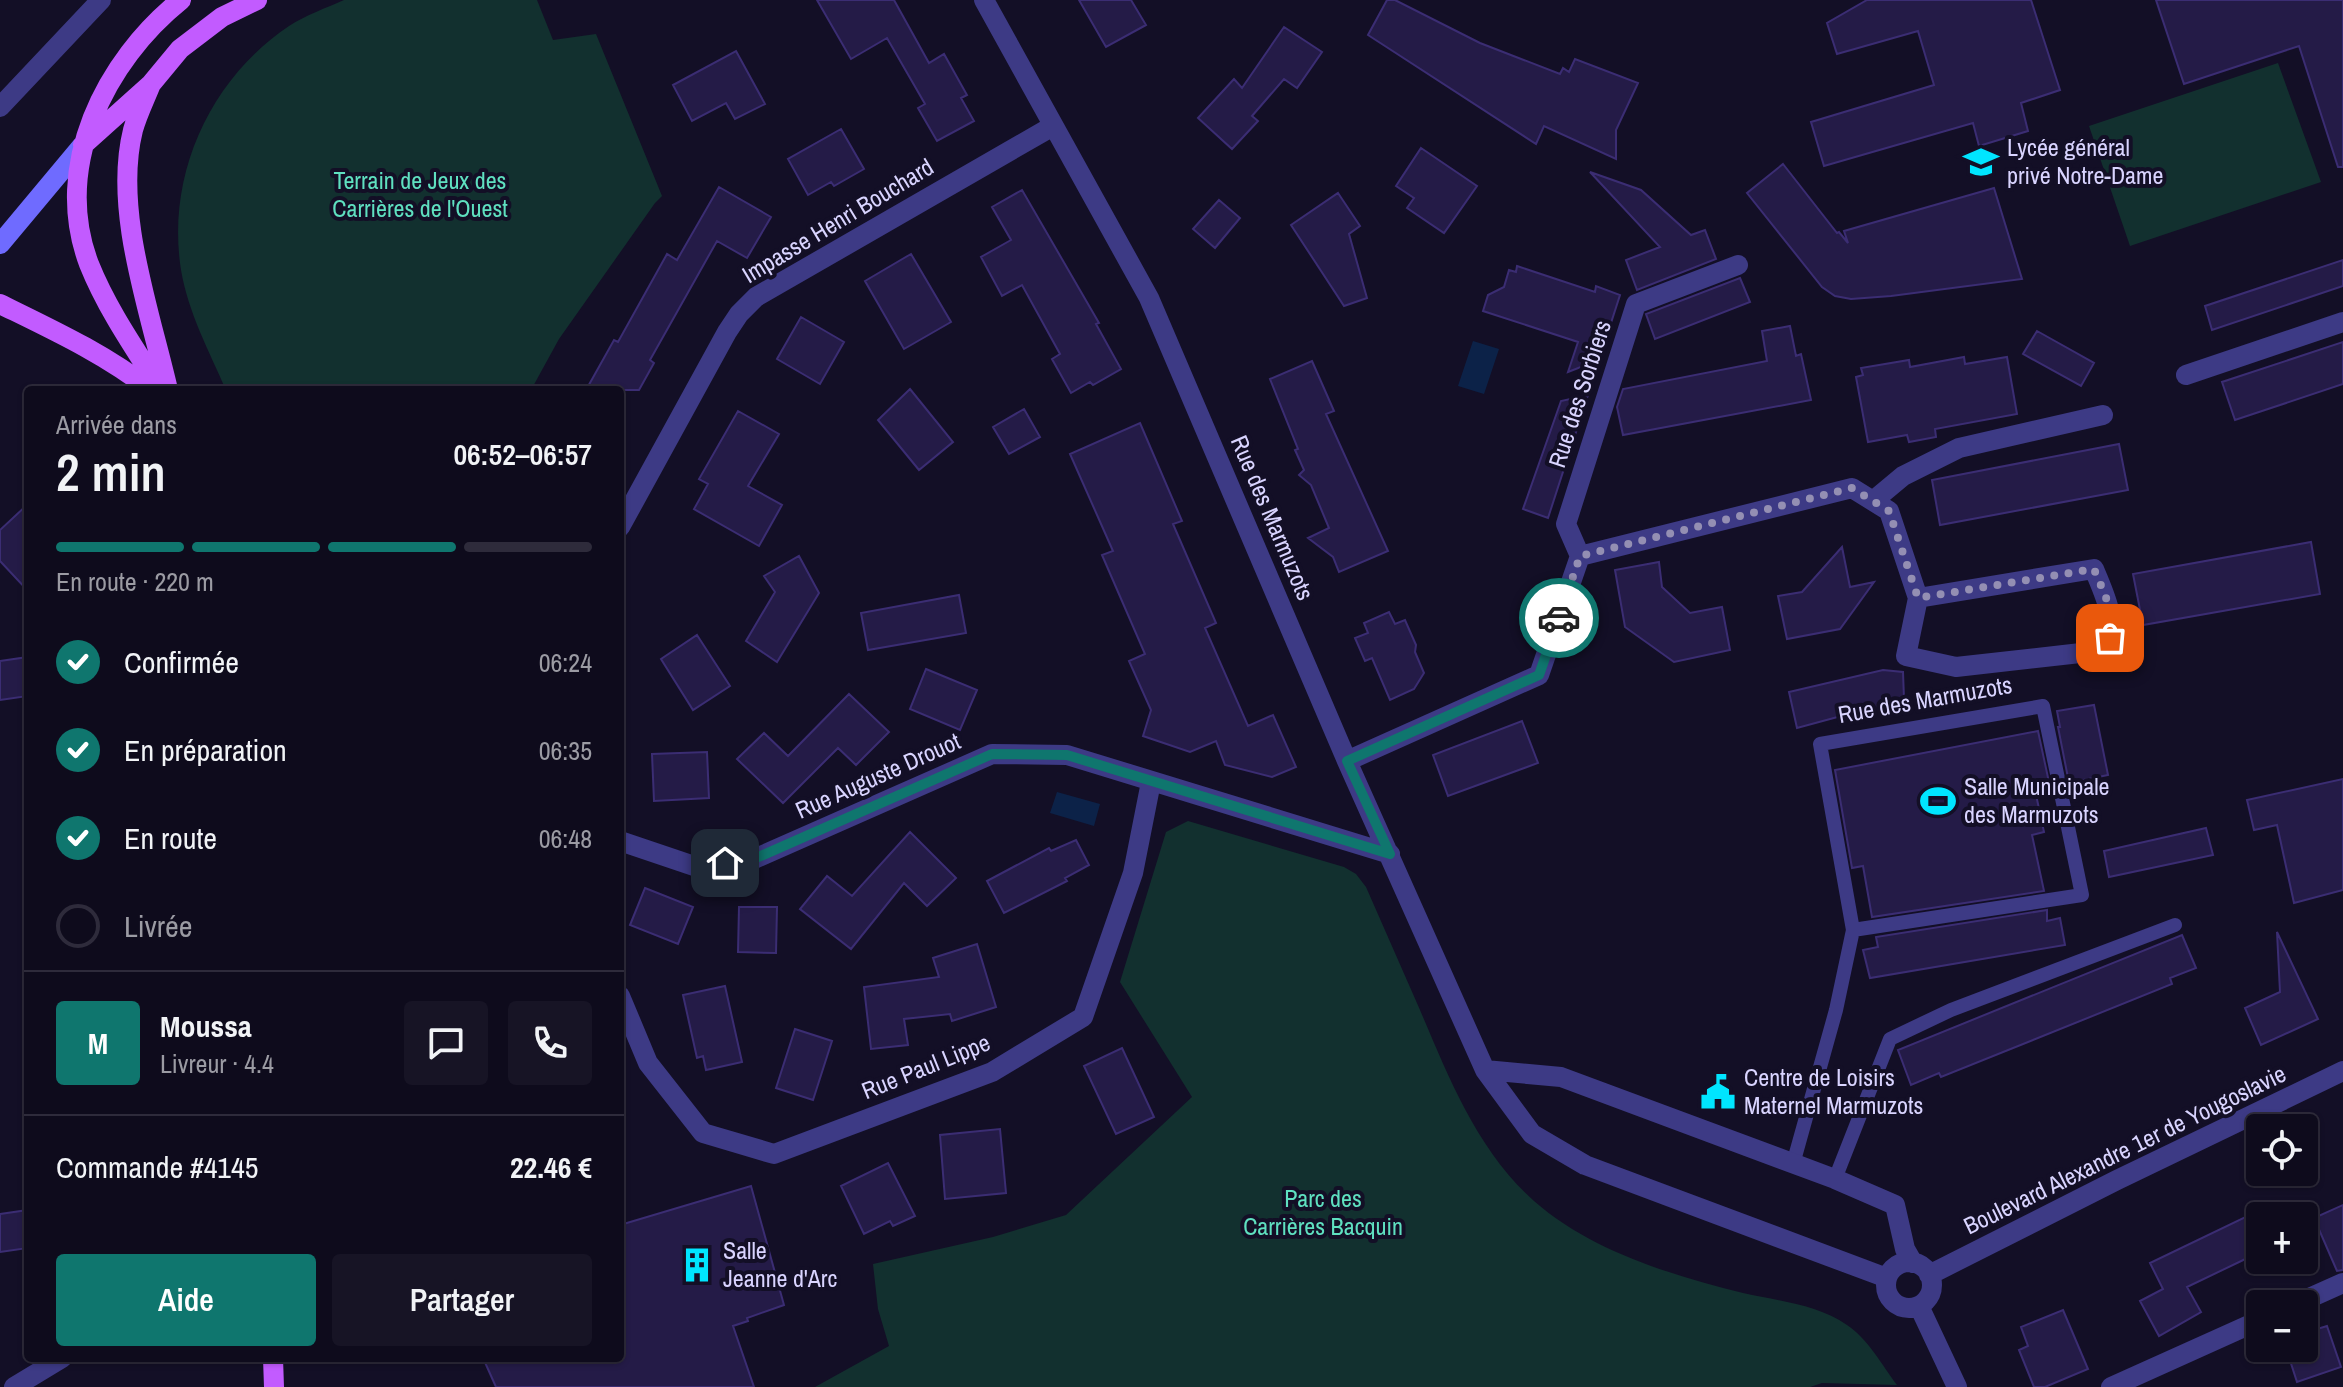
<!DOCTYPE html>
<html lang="fr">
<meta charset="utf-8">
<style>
body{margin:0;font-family:"Archivo Narrow",sans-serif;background:#171425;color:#f1f3f6;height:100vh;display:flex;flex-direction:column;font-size:30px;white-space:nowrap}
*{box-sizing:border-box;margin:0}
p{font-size:26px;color:#9b9ba3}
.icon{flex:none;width:44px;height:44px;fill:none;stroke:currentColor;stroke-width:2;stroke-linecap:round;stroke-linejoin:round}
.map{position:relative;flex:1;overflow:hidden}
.sheet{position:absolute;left:24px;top:386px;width:600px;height:976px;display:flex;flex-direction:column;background:#0e0b1c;border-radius:8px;box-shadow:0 2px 6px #0004,0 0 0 2px #2e2b3b}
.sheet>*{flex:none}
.controls{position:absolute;left:2246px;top:1114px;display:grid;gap:16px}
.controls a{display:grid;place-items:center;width:72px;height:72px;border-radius:8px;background:#0e0b1c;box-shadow:0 2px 6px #0004,0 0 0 2px #2e2b3b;font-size:40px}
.pin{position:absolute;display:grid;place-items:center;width:68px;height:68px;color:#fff;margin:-34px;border-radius:16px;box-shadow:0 4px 12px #0006}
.courier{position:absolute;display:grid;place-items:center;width:80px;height:80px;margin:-40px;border:6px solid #0f766e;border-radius:50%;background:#fff;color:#222;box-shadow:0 2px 10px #0007}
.head em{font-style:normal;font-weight:600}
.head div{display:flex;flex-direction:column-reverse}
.head{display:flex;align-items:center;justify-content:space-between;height:136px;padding:0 32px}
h1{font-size:52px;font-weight:600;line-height:60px}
.bar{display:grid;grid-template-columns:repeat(4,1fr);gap:12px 8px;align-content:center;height:96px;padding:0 32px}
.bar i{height:10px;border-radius:6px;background:#2e2b3b}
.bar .active{background:#0f766e}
.bar p{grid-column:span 4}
.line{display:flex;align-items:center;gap:20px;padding:0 32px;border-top:2px solid #2e2b3b}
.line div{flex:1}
.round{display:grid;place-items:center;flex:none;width:84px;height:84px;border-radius:8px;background:#171425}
ol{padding:0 32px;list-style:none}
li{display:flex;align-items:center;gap:24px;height:88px}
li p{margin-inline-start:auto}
li .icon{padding:8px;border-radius:50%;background:#0f766e;color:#fff;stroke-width:4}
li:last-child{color:#9b9ba3}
li i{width:44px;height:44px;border:4px solid #2e2b3b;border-radius:50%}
.cta{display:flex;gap:16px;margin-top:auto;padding:16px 32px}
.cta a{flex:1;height:92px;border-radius:8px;background:#0f766e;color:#fff;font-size:32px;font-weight:600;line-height:92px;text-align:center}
.cta a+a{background:#171425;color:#f1f3f6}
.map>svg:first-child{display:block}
.green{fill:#12302f}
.water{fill:#0c2248}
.building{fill:#241b47;stroke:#3b2d73;stroke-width:2}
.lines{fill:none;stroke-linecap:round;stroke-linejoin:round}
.lane{stroke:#3d3a85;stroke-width:14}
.street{stroke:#3d3a85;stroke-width:20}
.secondary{stroke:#6f6bff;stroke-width:20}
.primary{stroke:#c25bff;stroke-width:20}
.done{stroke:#948fb3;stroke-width:8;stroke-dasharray:0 14.4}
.route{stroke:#0f766e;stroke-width:10}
.labels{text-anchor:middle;stroke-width:8;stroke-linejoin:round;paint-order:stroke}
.poi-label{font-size:24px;fill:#d9d4ff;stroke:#130f26;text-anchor:start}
.park-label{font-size:24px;fill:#5fe0c0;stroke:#130f26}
.street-label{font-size:24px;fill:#d9d4ff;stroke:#130f26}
</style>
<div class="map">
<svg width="2343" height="1387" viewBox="0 0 2343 1387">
<rect width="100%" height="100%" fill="#130f26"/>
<path class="green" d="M344,0H537L553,40L596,34L662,196L655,203L559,339L531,390H226C209,351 188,312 181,270C166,175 210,79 289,26C306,15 326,8 344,0Z
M2278,63L2321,182L2130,246L2089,126Z
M1188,821L1344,867L1356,874L1366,887C1384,928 1402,969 1420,1010C1449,1078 1477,1150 1534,1201C1591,1251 1671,1275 1743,1293C1778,1301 1817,1304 1847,1325C1868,1339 1882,1365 1897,1385L1822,1383L1810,1387H815L889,1346L878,1309L873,1264L993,1237L1066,1215L1192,1097L1120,982L1166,832Z"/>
<path class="water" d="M1473,341L1499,349L1484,394L1458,386Z
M1057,792L1100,804L1094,826L1050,813Z"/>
<path class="building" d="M817,0H894L929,63L944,54L967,95L961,98L974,121L937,141L918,108L925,104L887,38L851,59Z
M1079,0H1131L1146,25L1106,47Z
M1387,0H1395L1480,43L1560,74L1563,68L1569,72L1575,59L1638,83L1616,130V159L1544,126L1536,144L1368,35Z
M1867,0H2031L2060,90L2021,103L2028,131L1979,146L1973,123L1824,166L1811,122L1934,85L1918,31L1837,54L1827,23Z
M2156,0H2343V167H2338L2299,46L2184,84Z
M1284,27L1322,52L1297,88L1284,79L1252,116L1258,121L1232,149L1198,118L1234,79L1242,88Z
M736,51L765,104L735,119L726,103L692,121L673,85Z
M841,129L864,169L834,186L831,182L808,195L788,159Z
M1421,148L1477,186L1444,233L1407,208L1414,198L1396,186Z
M1783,164L1837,233L1839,232L1848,243L1844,231L1994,188L2022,279L1891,296L1851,299L1835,296L1822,287L1747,193Z
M1590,172L1641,190L1691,235L1705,230L1716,259L1637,290L1626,260L1660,247Z
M719,187L771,217L747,258L717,241L650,360L654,363L639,390H586L614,340L618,342L667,254L677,260Z
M1022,190L1099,323L1096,324L1121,369L1093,385L1090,382L1071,393L1052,359L1060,354L1022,285L1002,296L981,257L1011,240L992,207Z
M1338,193L1360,226L1349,234L1367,298L1344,306L1291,225Z
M1219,200L1240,218L1215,248L1193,229Z
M911,254L951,322L904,349L865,281Z
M2343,260V286L2212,330L2205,306Z
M1517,266L1595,292L1596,286L1620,295L1599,360L1568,372L1578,342L1483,311L1488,295L1504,287L1509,270L1516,272Z
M1740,278L1750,302L1655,339L1646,314Z
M801,317L844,342L820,384L777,359Z
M1790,326L1796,356L1801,354L1811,400L1623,435L1617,407L1623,389L1767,361L1762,331Z
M2037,331L2094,363L2081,386L2023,354Z
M2343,342V384L2235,420L2222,382Z
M1964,357L1965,364L2007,357L2017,414L1935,429L1936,437L1909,442L1907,435L1868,442L1856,377L1863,375L1861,368L1909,360L1910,367Z
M1312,361L1334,411L1326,414L1388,551L1339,572L1333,557L1308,538L1329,528L1311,485L1299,475L1304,470L1295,450L1298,449L1270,379Z
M910,389L953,442L919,470L878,420Z
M1588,395L1548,518L1523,509L1561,401Z
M1024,409L1040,437L1009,454L993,427Z
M738,411L779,434L748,486L782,505L759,546L694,509L708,484L699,479Z
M1140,423L1182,521L1173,524L1216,623L1205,628L1248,726L1273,715L1296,767L1272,777L1225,765L1216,741L1190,752L1143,736L1151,710L1129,661L1145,654L1102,555L1113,551L1070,454Z
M2119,444L2128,490L1940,525L1932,480Z
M28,504V591L0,561V530Z
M2311,542L2320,594L2143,625L2133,574Z
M1842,547L1850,587L1874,582L1840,629L1787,639L1778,596L1802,592Z
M799,556L819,593L777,662L746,641L775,592L764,576Z
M1659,562L1662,587L1690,613L1722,607L1730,650L1674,662L1625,627L1615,570Z
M959,595L966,633L868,650L861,613Z
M1389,612L1395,624L1405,620L1416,645L1415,652L1424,673L1414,689L1390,700L1372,658L1365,661L1355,638L1368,633L1364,623Z
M697,635L730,686L693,710L661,659Z
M28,657V696L0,700V661Z
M926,669L977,690L960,730L910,709Z
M1883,670L1903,672L1904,699L1797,728L1789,692Z
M849,694L889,732L856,765L838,748L783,803L737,759L764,733L788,756Z
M2094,705L2108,775L2069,783L2058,727H2060L2057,711Z
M1522,721L1538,763L1448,796L1433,755Z
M2038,731L2050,787L2035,790L2044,832L2032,835L2044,891L1872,917L1863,866L1852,868L1835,770Z
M707,752L709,798L654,801L652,754Z
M2343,779V890L2294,903L2277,825L2254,830L2247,800Z
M2206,828L2213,855L2109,877L2104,851Z
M910,832L956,878L927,906L904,883L851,949L800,909L827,876L852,896Z
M1076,840L1089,865L1065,878L1067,881L1004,913L987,881L1049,848L1051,851Z
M645,888L693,907L678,944L630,925Z
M739,907H777L776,953L738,952Z
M2047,910V921L2060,918L2065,945L1870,978L1863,950L1878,947L1876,937Z
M2277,932L2318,1019L2261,1045L2245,1008L2280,992Z
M2182,935L2196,968L2170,978L2172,984L1941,1077L1939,1073L1911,1085L1898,1050Z
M977,944L996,1007L952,1021L950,1014L904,1019L908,1045L871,1049L864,987L939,977L933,958Z
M725,986L742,1062L706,1070L703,1056L697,1058L683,995Z
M795,1029L832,1041L813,1100L776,1088Z
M1122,1048L1154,1117L1116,1134L1084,1066Z
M1000,1129L1006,1193L945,1199L940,1135Z
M888,1163L915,1216L893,1226L890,1221L864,1234L841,1186Z
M751,1186L784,1305L747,1318L748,1321L733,1326L754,1387H496L483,1358H620V1225Z
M2343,1205V1270L2337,1271L2314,1218Z
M28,1210V1248L0,1252V1214Z
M2260,1210V1252L2187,1287L2201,1312L2159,1336L2140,1301L2163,1289L2150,1263Z
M2063,1310L2088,1369L2045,1387H2034L2019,1350L2028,1346L2021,1327Z
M2327,1326L2341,1367L2297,1382L2286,1348H2304V1333Z"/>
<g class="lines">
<path class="lane" d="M1793,1164L1836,1010L1853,930L2082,895L2043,706L1820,744L1853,930
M1835,1179L1890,1039L1951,1010L2175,925"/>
<path class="street" d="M984,0L1149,298L1347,761L1485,1070L1532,1134L1585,1165L1887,1278
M0,107L101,0
M2186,375L2343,322
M1873,501L1903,476L1959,448L2103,415
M620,527L727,332L739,314L756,297L1053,126
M1580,556L1566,524L1636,304L1738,265
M1347,761L1539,675L1580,556L1852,488L1889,511L1918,598L2094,569C2107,601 2116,616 2107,650L1956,667L1906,656L1918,598
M620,841L697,867L754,859L992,754L1067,755L1390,854
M620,996L648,1063L703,1133L774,1154L992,1072L1083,1017L1133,873L1151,782
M1485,1070L1561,1077L1835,1179L1895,1205L1905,1249L1913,1263
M1886 1285a23 23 0 1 1 46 0a23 23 0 1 1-46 0Z
M1929,1275L2117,1180L2343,1071
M2296,1304L2343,1283
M1919,1306L1957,1387
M14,1387L62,1358
M2111,1387L2260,1320"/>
<path class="secondary" d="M0,244L82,146"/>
<path class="primary" d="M151,84C145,99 137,115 133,130C113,210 150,311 168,390
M83,145L151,84L180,49L222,17L257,0
M0,304C53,330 105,354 151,390
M161,390C135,349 107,309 89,264C52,166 105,61 181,0
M273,1358L274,1387"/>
</g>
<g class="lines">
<path class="done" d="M1559,618L1580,556L1852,488L1889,511L1918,598L2094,569C2103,591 2116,614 2110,638"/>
<path class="route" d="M725,863L754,859L992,754L1067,755L1390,854L1347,761L1539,675L1559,618"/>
</g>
<defs>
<g id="school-bare" transform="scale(2.76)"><path d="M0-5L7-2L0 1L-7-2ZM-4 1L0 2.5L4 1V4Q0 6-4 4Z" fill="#00e5ff" stroke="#130f26" stroke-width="2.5" paint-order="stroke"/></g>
<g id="stadium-bare" transform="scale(2.76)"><path d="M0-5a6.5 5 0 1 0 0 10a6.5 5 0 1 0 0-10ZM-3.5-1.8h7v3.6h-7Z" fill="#00e5ff" stroke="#130f26" stroke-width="2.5" paint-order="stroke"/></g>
<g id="civic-bare" transform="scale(2.76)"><path d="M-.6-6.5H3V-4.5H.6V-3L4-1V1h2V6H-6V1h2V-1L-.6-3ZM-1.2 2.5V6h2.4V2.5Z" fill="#00e5ff" stroke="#130f26" stroke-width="2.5" paint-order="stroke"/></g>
<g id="building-bare" transform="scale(2.76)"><path d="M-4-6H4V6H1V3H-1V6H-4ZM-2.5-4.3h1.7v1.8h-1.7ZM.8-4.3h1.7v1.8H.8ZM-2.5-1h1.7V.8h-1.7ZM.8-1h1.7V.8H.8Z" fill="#00e5ff" stroke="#130f26" stroke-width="2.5" paint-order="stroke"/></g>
</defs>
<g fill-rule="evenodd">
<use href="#school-bare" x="1981" y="162"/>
<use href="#stadium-bare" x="1938" y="801"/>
<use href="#civic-bare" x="1718" y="1092"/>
<use href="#building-bare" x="697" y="1265"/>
</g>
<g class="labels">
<g class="poi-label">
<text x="2007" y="156">Lycée général<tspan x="2007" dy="28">privé Notre-Dame</tspan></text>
<text x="1964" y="795">Salle Municipale<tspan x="1964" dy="28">des Marmuzots</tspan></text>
<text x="1744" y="1086">Centre de Loisirs<tspan x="1744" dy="28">Maternel Marmuzots</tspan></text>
<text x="723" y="1259">Salle<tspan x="723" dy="28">Jeanne d'Arc</tspan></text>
</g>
<g class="park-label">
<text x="420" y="189">Terrain de Jeux des<tspan x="420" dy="28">Carrières de l'Ouest</tspan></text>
<text x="1323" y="1207">Parc des<tspan x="1323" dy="28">Carrières Bacquin</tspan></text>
</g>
<g class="street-label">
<text transform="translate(838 221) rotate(-31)" y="8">Impasse Henri Bouchard</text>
<text transform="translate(1580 394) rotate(-72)" y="8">Rue des Sorbiers</text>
<text transform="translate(1272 518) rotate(67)" y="8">Rue des Marmuzots</text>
<text transform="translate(1925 700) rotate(-10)" y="8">Rue des Marmuzots</text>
<text transform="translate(878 776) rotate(-24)" y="8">Rue Auguste Drouot</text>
<text transform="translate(926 1067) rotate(-22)" y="8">Rue Paul Lippe</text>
<text transform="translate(2125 1150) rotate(-26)" y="8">Boulevard Alexandre 1er de Yougoslavie</text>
</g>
</g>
</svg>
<div class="controls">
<a><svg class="icon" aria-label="locate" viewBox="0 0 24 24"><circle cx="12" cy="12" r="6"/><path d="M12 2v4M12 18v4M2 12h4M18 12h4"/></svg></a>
<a>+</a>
<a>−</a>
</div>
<div class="pin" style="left:2110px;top:638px;background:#ea580c"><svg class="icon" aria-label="bag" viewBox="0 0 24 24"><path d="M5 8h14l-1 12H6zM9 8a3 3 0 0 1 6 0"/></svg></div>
<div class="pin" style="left:725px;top:863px;background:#1f2937"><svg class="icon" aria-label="home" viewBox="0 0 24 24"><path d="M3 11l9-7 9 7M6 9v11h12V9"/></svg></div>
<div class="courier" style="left:1559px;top:618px"><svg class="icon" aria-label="car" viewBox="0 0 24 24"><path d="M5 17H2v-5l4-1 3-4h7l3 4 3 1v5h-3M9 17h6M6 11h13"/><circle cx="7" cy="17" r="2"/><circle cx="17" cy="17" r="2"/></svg></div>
<section class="sheet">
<div class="head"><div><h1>2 min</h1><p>Arrivée dans</p></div><em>06:52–06:57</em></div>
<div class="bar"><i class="active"></i><i class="active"></i><i class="active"></i><i></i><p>En route · 220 m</p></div>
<ol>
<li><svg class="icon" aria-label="check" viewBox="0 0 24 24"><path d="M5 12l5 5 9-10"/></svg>Confirmée<p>06:24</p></li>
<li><svg class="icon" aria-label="check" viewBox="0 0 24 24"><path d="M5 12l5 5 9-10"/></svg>En préparation<p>06:35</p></li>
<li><svg class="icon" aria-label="check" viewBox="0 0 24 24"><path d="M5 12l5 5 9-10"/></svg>En route<p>06:48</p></li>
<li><i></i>Livrée</li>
</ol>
<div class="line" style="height:144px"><b class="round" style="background:#0f766e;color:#fff">M</b><div><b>Moussa</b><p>Livreur · 4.4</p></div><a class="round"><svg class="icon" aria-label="chat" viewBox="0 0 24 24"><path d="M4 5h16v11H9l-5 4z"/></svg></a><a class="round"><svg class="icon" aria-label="phone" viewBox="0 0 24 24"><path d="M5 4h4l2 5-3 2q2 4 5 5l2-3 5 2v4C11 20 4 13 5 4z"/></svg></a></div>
<div class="line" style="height:104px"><div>Commande #4145</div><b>22.46 €</b></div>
<div class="cta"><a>Aide</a><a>Partager</a></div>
</section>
</div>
